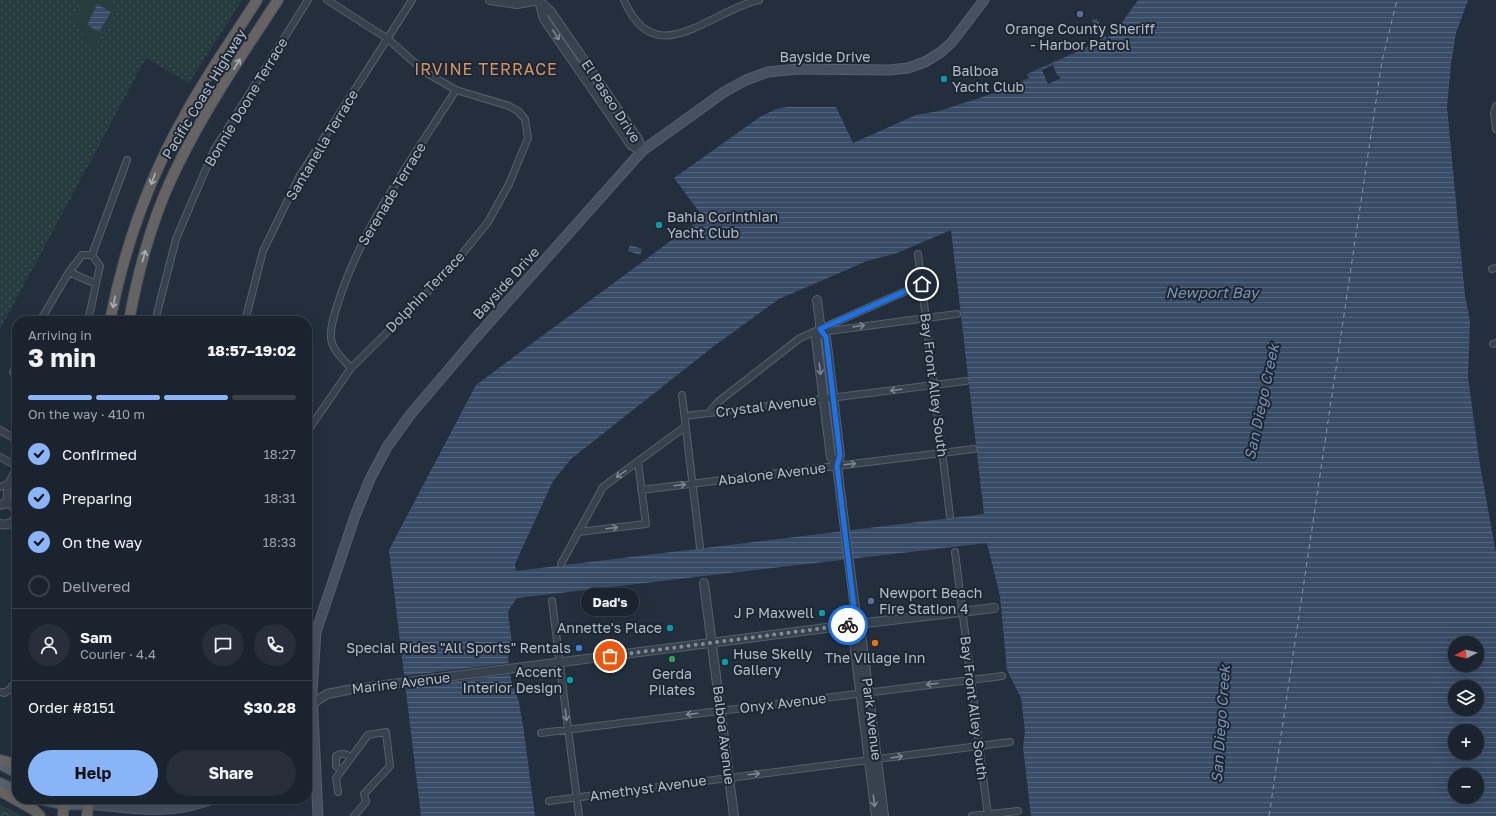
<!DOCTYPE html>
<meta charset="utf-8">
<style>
body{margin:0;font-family:"Golos Text",sans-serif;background:#282f3a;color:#f1f3f6;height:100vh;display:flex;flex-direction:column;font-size:15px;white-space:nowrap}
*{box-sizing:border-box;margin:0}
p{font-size:13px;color:#a0a4aa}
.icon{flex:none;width:22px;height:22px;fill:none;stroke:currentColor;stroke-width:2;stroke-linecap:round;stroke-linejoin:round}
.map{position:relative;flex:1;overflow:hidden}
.panel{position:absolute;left:12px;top:316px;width:300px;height:488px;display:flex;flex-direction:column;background:#1b232e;border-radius:16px;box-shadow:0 4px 16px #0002,0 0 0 1px #39404a}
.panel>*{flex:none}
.needle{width:26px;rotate:263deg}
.tools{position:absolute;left:1448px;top:636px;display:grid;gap:8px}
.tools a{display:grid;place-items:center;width:36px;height:36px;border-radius:50%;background:#1b232e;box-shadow:0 4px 16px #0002,0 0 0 1px #39404a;font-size:20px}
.pin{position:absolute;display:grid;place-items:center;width:34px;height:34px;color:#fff;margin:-17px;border:2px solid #fff;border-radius:50%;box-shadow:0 1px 4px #0007}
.courier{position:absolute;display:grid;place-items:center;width:40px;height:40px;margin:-20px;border:3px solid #1a73e8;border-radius:50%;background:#fff;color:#222;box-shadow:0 1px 5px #0007}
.bubble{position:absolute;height:28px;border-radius:14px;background:#1b232e;box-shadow:0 4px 16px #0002,0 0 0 1px #39404a;font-size:13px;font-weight:700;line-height:28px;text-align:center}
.head em{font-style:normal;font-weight:700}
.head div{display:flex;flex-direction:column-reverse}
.head{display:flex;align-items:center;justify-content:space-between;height:68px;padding:0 16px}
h1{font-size:26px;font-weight:700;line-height:30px}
.bar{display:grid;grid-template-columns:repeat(4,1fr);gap:6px 4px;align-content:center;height:48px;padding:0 16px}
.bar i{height:5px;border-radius:3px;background:#39404a}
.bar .current{background:#8ab4f8}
.bar p{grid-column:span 4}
.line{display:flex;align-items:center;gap:10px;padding:0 16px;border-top:1px solid #39404a}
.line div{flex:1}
.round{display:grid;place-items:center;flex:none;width:42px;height:42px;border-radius:21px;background:#282f3a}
ol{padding:0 16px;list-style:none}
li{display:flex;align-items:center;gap:12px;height:44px}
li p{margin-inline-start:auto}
li .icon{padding:4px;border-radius:50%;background:#8ab4f8;color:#111;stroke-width:4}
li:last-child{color:#a0a4aa}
li i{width:22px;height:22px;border:2px solid #39404a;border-radius:50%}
.action{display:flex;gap:8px;margin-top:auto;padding:8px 16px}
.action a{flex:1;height:46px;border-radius:24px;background:#8ab4f8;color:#111;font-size:16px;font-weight:700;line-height:46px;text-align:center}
.action a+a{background:#282f3a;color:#f1f3f6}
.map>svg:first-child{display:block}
.grass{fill:url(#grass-dots)}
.park{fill:url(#park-crowns)}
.pitch{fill:#263c3f}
.water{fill:url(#water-rules);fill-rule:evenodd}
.pier{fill:#242f3e}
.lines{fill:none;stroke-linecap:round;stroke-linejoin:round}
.ferry{stroke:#7c92b1;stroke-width:1;stroke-dasharray:5 4;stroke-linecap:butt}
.minor-casing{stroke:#565f6c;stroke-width:8}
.tertiary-casing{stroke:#565f6c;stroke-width:10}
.secondary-casing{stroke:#565f6c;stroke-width:11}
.primary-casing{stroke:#414a57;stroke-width:12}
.trunk-casing{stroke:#434c59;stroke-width:12}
.minor{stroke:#38414e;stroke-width:6}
.tertiary{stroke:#38414e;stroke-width:8}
.secondary{stroke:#465061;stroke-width:9}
.primary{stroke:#56606e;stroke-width:10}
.trunk{stroke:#656462;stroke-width:10}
.oneway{stroke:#7c8592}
.oneway2{stroke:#a8afba}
.done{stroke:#828b98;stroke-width:4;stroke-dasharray:0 7.2}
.route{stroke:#1a73e8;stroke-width:5}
.service-dot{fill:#5c6f8a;stroke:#1d2633;stroke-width:1.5}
.culture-dot{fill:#0f9aa8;stroke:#1d2633;stroke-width:1.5}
.food-dot{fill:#e8710a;stroke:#1d2633;stroke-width:1.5}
.shop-dot{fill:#3f7fe0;stroke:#1d2633;stroke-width:1.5}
.leisure-dot{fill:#2e9e5b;stroke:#1d2633;stroke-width:1.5}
.labels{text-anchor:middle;stroke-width:4;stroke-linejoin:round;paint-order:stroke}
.poi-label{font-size:14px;fill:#b4bcc9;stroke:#1d2633;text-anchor:start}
.street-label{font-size:14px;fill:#b4bcc9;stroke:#1d2633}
.water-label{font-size:15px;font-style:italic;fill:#7c92b1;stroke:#1d2633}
.quarter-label{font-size:16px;letter-spacing:1px;fill:#d59563;stroke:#1d2633}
</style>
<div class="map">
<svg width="1496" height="816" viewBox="0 0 1496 816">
<defs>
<pattern id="grass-dots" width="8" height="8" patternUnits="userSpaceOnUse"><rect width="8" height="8" fill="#263c3f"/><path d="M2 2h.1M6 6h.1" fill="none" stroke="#435659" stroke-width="1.8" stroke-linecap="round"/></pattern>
<pattern id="park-crowns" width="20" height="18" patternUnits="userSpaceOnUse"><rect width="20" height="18" fill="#263c3f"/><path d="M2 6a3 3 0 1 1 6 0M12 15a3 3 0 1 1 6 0" fill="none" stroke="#435659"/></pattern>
<pattern id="water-rules" width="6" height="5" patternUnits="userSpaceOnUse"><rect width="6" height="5" fill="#394c67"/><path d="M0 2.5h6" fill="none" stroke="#53647b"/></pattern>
</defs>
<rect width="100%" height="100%" fill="#242f3e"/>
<path class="grass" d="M0,0H242L189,83L146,58L0,329Z"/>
<path class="park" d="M0,804L21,815L23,816H0Z"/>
<path class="pitch" d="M83,0H107L118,9L95,48L80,39L83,33L78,30L79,28L70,23Z"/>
<path class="water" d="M1138,0H1468L1456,33L1451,64L1447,107L1465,296L1470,321L1468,377L1480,465L1496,553V816H1031L1023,747L1025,731L1021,698L1007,670L1000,596L987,543L517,598L508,611L512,645L508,657L511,680L519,702L524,732L535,816H421L389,550L476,385L703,217L674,178L760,117L776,109L788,107H836L853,143L916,115L939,111L1001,91L1029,78L1027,74L1101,41L1092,20L1097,19L1106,38L1113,35ZM951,230L984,514L516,571L515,564L553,481L571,459L714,346L779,299L867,261L897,253ZM1455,643H1477V665H1455ZM1455,687H1477V709H1455ZM1455,731H1477V753H1455ZM1455,775H1477V797H1455Z
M97,4L111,12L99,32L87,25Z
M630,245L642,249L640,255L628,251Z"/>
<path class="pier" d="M1053,65L1057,75L1061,78L1048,84L1042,70Z
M511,663L512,674L405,688L403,676Z"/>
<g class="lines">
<path class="ferry" d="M1269,816L1382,61L1397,0"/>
<g class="minor-casing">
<path id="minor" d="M624,0C655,74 709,11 759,0
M1496,106L1494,113L1496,129
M918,254L950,516
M1492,269L1496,268
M69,272L96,284
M40,321L69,272L82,255H92L127,160
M88,321L100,266L92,255
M155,321L176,239L214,150L308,0
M245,321L263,251L299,177L412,0
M821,332L957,314
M1493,344L1496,343
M351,368C343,359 332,350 331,338C330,324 336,310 340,297C365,222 414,156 456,90
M13,372L17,363
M682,395L700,547
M709,413L718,402L800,338L922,284
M685,416L966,381
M0,430L17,440
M307,432L351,368L445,275L488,222L509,184L528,138L525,119L518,111L509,106L456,90L425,72L388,39L327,0
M0,457L17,466
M0,487L8,484
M641,490L974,449
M6,503L8,484L17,467
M578,532L646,524L638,462
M955,552L988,816
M561,564L603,487L686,426
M552,601L579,816
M0,692L4,693L9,690L17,680
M541,733L1002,676
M341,771L336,766V756C342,752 346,754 351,757
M338,792L336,778L368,735L386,732L390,766L364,794L366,802L354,816
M549,801L1010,742
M972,816L1018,811"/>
</g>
<g class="tertiary-casing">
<path id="tertiary" d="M490,0L517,4L538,0
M539,0L544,19L631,145L642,151
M540,2L551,12L638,139L642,151
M817,300L821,332L826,337L840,455L837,466L857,624L861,633L884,816
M821,332L816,338L831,457L837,466
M0,505L6,503L12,505C23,515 13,527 0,524
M704,583L734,816
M857,624L853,634L876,816
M312,704L327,694L353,689L857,624L994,608"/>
</g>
<g class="secondary-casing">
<path id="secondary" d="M88,804C130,808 172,816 212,799
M318,816L312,692L316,632L355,516L370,479L387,447L410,415L478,335L642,151L724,92L746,80L768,72L798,69L889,70L908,68L925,62L941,52L952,42L984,0"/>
</g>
<g class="primary-casing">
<path id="primary" d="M0,764L17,773
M0,783L17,791
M40,799L64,805L88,804"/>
</g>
<g class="trunk-casing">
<path id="trunk" d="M110,321C124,248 149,178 186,113C207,74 233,38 257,0
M129,321C138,271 152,219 174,173C203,112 241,56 278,0
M0,760L17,764
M0,791L34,810L40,816
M63,816L64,799
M87,816L89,799"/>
</g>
<use href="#minor" class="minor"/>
<use href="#tertiary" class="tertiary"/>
<use href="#secondary" class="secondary"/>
<use href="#primary" class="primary"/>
<use href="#trunk" class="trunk"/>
</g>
<defs><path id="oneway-shaft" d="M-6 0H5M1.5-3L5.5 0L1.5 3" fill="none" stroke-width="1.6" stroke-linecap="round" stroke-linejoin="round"/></defs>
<g class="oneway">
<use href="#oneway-shaft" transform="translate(556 35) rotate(56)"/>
<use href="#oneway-shaft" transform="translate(859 326) rotate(-8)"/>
<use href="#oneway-shaft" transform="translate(820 369) rotate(83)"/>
<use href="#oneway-shaft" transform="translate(896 390) rotate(173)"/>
<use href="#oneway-shaft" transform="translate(850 464) rotate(-7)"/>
<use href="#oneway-shaft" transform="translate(621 474) rotate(145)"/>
<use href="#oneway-shaft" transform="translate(680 485) rotate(-7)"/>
<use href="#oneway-shaft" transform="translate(612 528) rotate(-7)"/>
<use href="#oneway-shaft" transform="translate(932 684) rotate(173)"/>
<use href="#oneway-shaft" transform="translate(692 714) rotate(173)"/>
<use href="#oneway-shaft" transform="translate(566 715) rotate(83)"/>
<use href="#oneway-shaft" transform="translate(897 757) rotate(-8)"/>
<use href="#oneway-shaft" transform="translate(754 774) rotate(-7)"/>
<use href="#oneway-shaft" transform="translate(874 801) rotate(83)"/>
</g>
<g class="oneway2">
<use href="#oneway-shaft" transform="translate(237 64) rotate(-58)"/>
<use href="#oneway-shaft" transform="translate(153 179) rotate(112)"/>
<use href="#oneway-shaft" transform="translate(144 256) rotate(-75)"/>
<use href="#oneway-shaft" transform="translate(114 302) rotate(101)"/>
</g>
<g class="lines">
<path class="done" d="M610,656L848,625"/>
<path class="route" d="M848,625L856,624L837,466L840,455L826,337L820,329L922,284"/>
</g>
<g class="service-dot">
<circle cx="1080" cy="14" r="4"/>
<circle cx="871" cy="601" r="4"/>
</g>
<g class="culture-dot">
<circle cx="944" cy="79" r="4"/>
<circle cx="659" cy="225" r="4"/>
<circle cx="822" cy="613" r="4"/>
<circle cx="670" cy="628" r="4"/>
<circle cx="725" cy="662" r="4"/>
<circle cx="570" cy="680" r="4"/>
</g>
<circle class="food-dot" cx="875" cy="643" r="4"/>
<circle class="shop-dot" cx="579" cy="648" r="4"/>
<circle class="leisure-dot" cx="672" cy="659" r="4"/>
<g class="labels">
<g class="poi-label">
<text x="1080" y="34" text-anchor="middle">Orange County Sheriff<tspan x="1080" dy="16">- Harbor Patrol</tspan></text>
<text x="952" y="76">Balboa<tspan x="952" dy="16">Yacht Club</tspan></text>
<text x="667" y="222">Bahia Corinthian<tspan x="667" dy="16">Yacht Club</tspan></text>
<text x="879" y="598">Newport Beach<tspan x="879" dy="16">Fire Station 4</tspan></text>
<text x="814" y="618" text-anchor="end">J P Maxwell</text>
<text x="662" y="633" text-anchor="end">Annette's Place</text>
<text x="571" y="653" text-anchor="end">Special Rides "All Sports" Rentals</text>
<text x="733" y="659">Huse Skelly<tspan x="733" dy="16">Gallery</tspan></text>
<text x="875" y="663" text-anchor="middle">The Village Inn</text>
<text x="562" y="677" text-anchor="end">Accent<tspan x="562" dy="16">Interior Design</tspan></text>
<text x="672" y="679" text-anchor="middle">Gerda<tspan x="672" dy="16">Pilates</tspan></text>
</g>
<g class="street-label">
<text x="825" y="62">Bayside Drive</text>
<text transform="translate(204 94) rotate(-59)" y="5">Pacific Coast Highway</text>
<text transform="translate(611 101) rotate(57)" y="5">El Paseo Drive</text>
<text transform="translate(246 102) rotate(-59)" y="5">Bonnie Doone Terrace</text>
<text transform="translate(322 145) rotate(-59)" y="5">Santanella Terrace</text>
<text transform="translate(392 194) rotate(-59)" y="5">Serenade Terrace</text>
<text transform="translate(506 283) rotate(-48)" y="5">Bayside Drive</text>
<text transform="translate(425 292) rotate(-46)" y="5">Dolphin Terrace</text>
<text transform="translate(934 385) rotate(83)" y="5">Bay Front Alley South</text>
<text transform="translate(766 406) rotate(-7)" y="5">Crystal Avenue</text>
<text transform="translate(772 474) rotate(-7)" y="5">Abalone Avenue</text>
<text transform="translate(401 683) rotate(-7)" y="5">Marine Avenue</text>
<text transform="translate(783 703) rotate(-7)" y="5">Onyx Avenue</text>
<text transform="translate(974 708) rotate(83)" y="5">Bay Front Alley South</text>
<text transform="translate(872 719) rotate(83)" y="5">Park Avenue</text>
<text transform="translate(724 735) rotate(83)" y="5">Balboa Avenue</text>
<text transform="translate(648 788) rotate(-8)" y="5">Amethyst Avenue</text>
</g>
<g class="water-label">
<text x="1212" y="298">Newport Bay</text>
<text transform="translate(1262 402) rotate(-78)" y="5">San Diego Creek</text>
<text transform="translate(1221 724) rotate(-86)" y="5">San Diego Creek</text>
</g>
<g class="quarter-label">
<text x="486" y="75">IRVINE TERRACE</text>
</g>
</g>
</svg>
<div class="tools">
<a><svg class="needle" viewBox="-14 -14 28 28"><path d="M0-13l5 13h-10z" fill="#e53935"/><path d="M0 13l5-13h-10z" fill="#a0a4aa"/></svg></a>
<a><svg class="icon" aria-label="layers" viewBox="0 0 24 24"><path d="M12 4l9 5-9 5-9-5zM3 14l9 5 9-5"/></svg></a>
<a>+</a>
<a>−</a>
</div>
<div class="pin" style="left:610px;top:656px;background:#ea580c"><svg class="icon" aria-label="bag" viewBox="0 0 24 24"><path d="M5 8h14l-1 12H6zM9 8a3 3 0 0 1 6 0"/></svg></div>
<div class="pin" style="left:922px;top:284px;background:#1f2937"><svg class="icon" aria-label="home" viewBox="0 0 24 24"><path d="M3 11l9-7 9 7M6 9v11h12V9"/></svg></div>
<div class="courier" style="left:848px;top:625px"><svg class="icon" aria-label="bike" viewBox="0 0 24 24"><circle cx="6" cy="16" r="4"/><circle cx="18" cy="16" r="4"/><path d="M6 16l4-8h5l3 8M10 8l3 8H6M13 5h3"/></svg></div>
<div class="bubble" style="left:581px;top:588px;width:58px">Dad's</div>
<section class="panel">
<div class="head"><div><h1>3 min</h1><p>Arriving in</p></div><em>18:57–19:02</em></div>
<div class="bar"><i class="current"></i><i class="current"></i><i class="current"></i><i></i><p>On the way · 410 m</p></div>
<ol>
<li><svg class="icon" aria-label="check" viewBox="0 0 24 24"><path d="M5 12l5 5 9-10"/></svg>Confirmed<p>18:27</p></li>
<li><svg class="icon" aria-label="check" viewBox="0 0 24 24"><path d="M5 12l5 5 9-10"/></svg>Preparing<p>18:31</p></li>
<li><svg class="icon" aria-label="check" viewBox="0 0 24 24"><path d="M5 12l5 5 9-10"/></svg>On the way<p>18:33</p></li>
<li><i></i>Delivered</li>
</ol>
<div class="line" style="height:72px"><a class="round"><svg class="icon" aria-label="person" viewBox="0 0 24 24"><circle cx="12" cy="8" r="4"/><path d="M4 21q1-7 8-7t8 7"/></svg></a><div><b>Sam</b><p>Courier · 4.4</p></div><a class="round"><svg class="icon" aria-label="chat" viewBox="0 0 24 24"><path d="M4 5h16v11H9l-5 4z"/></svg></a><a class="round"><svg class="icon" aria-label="phone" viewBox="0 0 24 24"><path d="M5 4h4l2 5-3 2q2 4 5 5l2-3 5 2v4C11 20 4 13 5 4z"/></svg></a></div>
<div class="line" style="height:52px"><div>Order #8151</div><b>$30.28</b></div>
<div class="action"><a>Help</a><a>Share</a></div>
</section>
</div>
